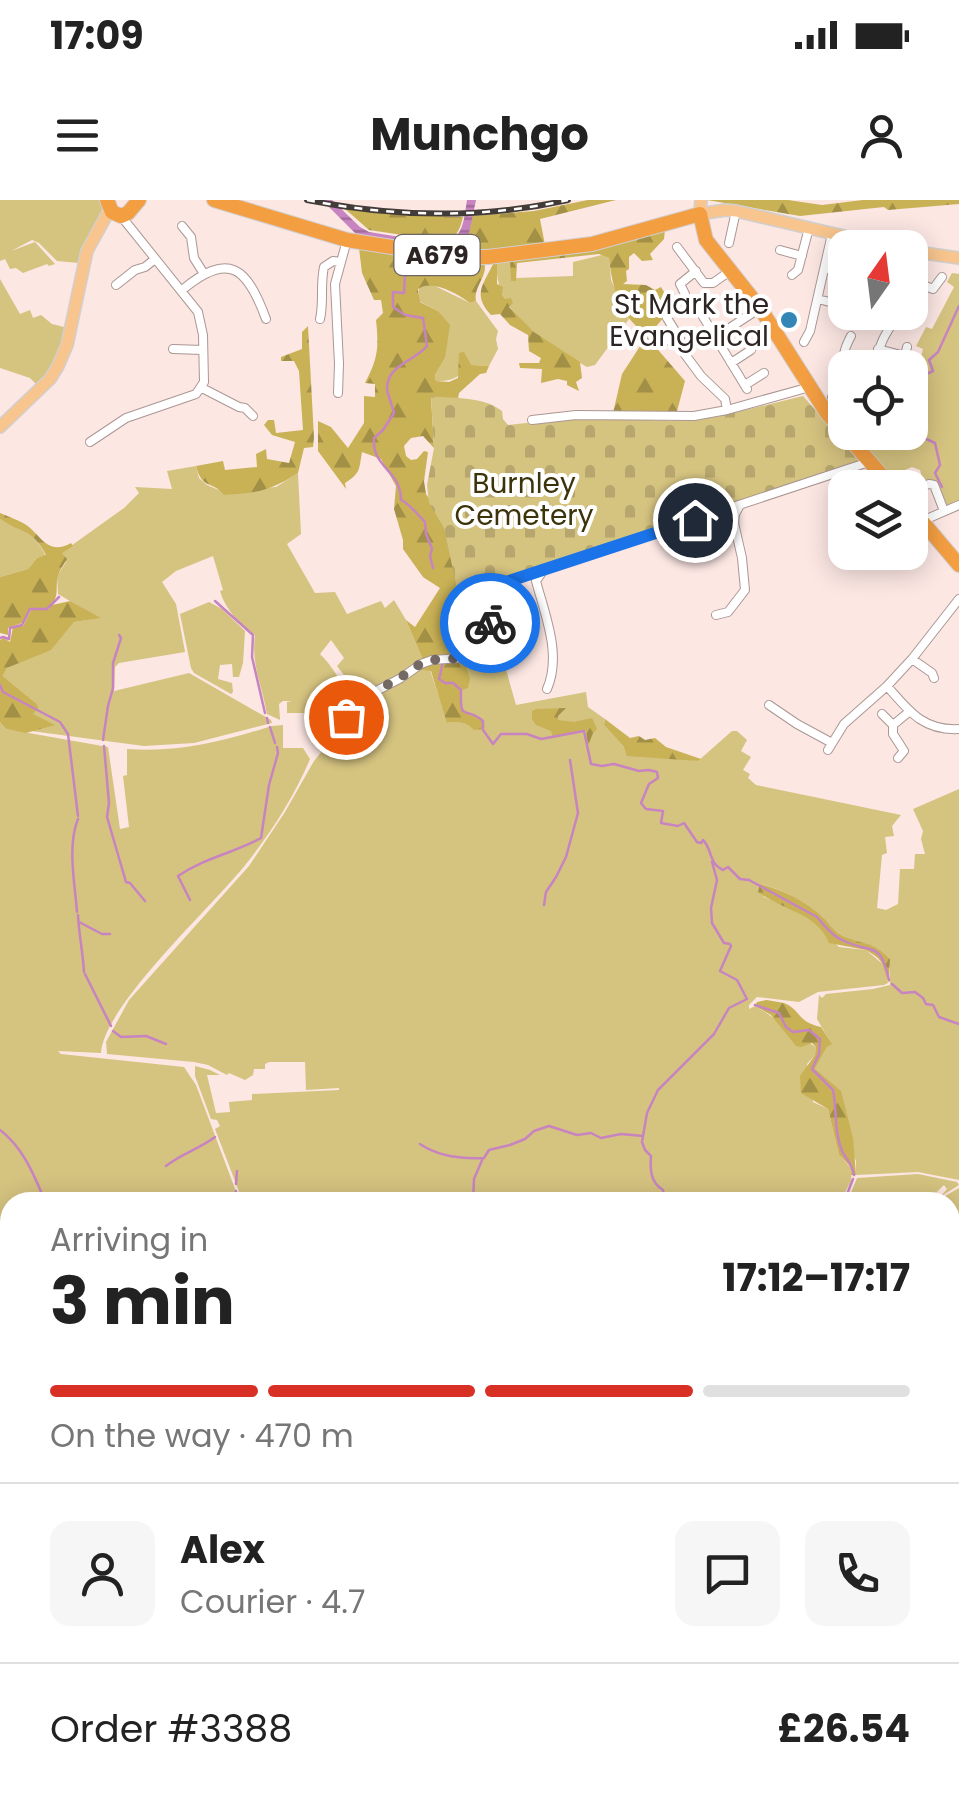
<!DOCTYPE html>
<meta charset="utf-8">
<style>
body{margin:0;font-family:Poppins,sans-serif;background:#f6f6f6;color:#222;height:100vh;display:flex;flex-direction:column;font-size:38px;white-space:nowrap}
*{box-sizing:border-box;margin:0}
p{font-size:32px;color:#767676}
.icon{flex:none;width:55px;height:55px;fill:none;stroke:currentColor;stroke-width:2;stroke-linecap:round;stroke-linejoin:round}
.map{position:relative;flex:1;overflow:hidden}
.sheet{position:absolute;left:0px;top:992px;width:960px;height:622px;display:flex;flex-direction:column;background:#fff;border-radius:30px 30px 0 0;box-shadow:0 5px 25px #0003}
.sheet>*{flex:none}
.needle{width:65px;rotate:14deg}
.controls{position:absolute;left:828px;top:30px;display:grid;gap:20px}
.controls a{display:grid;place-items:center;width:100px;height:100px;border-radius:20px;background:#fff;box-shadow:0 5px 25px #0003;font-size:50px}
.pin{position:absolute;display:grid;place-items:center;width:85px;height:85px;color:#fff;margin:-42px;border:5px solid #fff;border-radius:50%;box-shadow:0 2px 10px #0007}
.courier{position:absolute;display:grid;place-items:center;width:100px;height:100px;margin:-50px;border:8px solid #1a73e8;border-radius:50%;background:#fff;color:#222;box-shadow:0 2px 12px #0007}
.summary em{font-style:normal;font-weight:700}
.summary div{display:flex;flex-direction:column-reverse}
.summary{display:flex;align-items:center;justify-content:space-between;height:170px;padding:0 50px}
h1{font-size:65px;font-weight:700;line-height:75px}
.bar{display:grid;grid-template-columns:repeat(4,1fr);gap:15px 10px;align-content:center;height:120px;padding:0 50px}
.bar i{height:12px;border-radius:8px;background:#e0e0e0}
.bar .on{background:#d93025}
.bar p{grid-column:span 4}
.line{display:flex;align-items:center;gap:25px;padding:0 50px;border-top:2px solid #e0e0e0}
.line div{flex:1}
.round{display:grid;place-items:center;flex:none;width:105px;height:105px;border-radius:20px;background:#f6f6f6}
.status{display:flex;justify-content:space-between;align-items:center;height:70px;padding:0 50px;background:#fff;direction:ltr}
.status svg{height:28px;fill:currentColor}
header{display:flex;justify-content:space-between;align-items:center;height:130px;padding:0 50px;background:#fff;font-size:45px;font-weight:700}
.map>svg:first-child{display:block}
.green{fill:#d5c380}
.forest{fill:url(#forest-firs)}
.cemetery{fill:url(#cemetery-stones)}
.water{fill:url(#water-rules)}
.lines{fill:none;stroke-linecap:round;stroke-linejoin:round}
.stream{stroke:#c784c0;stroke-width:2.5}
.minor-casing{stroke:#aa9793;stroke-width:10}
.major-casing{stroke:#d1cfcf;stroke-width:14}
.highway-casing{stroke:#d1cfcf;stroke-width:16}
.minor{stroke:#fff;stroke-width:8}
.major{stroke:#f8c58e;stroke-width:11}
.highway{stroke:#f49e42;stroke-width:14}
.rail-casing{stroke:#433b38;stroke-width:6}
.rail{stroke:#fff;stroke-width:2.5;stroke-dasharray:8;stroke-linecap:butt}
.done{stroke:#756966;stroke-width:10;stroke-dasharray:0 18}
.route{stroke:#1a73e8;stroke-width:12}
.poi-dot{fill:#3287b6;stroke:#fff;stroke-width:4}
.labels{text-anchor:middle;stroke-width:8;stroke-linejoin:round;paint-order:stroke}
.shield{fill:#fff;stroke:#6b6665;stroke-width:2.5}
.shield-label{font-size:25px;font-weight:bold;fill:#2c2523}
.poi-label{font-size:28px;fill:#2c2523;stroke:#fff;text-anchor:end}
.park-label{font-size:28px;fill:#3c330a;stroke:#fff}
</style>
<div class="status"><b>17:09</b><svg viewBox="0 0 49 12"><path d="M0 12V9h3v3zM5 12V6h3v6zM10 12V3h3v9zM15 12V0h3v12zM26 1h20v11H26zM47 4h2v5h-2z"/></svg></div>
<header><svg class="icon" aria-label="menu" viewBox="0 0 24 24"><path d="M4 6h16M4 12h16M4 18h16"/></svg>Munchgo<svg class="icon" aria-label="person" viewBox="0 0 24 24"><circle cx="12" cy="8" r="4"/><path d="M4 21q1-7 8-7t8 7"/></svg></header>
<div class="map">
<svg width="959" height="1613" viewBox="0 0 959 1613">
<defs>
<pattern id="forest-firs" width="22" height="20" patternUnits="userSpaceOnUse" patternTransform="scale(2.5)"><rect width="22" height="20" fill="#c9b156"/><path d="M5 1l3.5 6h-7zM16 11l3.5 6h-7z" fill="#a39047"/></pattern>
<pattern id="cemetery-stones" width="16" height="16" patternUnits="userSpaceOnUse" patternTransform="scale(2.5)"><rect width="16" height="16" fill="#d5c380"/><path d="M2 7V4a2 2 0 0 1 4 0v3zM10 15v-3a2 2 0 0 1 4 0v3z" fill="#b7a76e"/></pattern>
<pattern id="water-rules" width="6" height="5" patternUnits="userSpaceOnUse" patternTransform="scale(2.5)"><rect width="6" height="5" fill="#c784c0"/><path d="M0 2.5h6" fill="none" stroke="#a26c9c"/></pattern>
</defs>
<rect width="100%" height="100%" fill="#fce7e3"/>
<path class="green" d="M0,0H104V8L89,34L79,63L57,61L39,43L32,40L11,51L35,42L55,64L49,66L47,64L23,73L16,68L10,69L5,59L0,61Z
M602,55L609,58L611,80L629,119L595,165L587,167C549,143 493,114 497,63L502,60H511L515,81L516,78L573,76V62Z
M952,73L959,74V304L948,308L944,306L946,304L944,298L941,299L934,283L924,285L920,270L912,267L905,270L902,277L905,287H899L850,233L910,232V204L923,149L916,146L926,127L932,129L954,87L947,82Z
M0,79L20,114L30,110L33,118L41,115L52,124L68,128L59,156L37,185L30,178L0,168Z
M431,84L470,103L476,101L498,131L496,139L498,149L489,166L471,165C459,176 453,182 436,181L435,175L445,158L438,111L419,101V86Z
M196,266L199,278L207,285L221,291L276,287L298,273L301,334L287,344L315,393L335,392L347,414L381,401L385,408L394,400L406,420L423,460L401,476L360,496L337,466L344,458L331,440L320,454C329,463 332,468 340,480C346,488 353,489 358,498L348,511L315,517L309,510L308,513H287V502L292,501H283L279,504L280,520L267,514C262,485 251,465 255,435C240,425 225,409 220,391L223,390L213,356L176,371L162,382L176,404L185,452L119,463L115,467L114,491L189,473L271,520L272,523L194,543L144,546L31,531L33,514L37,504L3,476L7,468L51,449L74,422L99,418L58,394L57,376L66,362L61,353L124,308L139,293L135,287L172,289L167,271Z
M0,319C22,334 32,328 46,356L37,358L28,369L0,377Z
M209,402L222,409L245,431L243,463L239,477H233L232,464L220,465L218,479L232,483L233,492L231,494L194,473L191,468L180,414Z
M501,452L516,505L586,492L588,507L605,519L604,525L624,547L698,561L732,531H737L747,540L741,551L751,557L743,570L750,574L748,578L756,585L901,615L892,626L894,636L885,637L887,653L882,655L877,708L886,710L898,704L900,669H914L915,654H925L921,639L923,631L913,609L959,589V980L918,972L856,975V961L815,869L827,847L831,843L817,819L819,795L822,798L826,794L873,789L890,785V759C873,740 860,746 841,735C834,731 829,723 824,718C807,702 783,690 761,684L764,697L789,707L816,724L839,747L866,750L885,766L888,783L884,785L818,792L799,802L757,797L749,805V809L755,806C776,818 796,836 816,847L815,855L807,864L813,902L828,909L839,955L852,969L851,981L840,1002H243L215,929L220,926L217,920L211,919L195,876V866L210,870L220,875H207L216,913L230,912L229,902L252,900V894L339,890V888L306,890L305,862H269L265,864V869H254L253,875L245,880L229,873L227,875L208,865L194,862L107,854L106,842L129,800L249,666L285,612L314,561L365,499L416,469L430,470L448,523L458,521L470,524L479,516L469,514L460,506L463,459L495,456Z
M0,522L6,529L108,547L120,629L129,627L123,576L127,575V549C180,553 223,541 272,526L283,525V548H303L310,559C295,595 271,633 246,664C213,706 104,805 101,853L58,851L61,854L184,867L196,885L240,1002H10V1605H894L897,1613H0Z
M918,974L957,982L959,985L940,997L947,989L944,985L936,993L921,1002H847L857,978Z
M959,988V1396L950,1391V1020L952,1019L950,1002L945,996Z"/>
<path class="forest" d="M588,0H616L540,19L545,45L472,53L460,51L469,34L472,16L534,11Z
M707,0H788L822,5L863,0H959V4L888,10L884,7L800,16Z
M344,8L411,15L463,17C460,29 457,39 443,41L369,30Z
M665,29L664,39L650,54L653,60L642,61L634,53L629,57V69L626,71L627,81L623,84L646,85L655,90L661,87L672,105L675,106L688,98L665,116L647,137L685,181L676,215L613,213L622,174L646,137C641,130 633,124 628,117C616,99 611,79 609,58L599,54L517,63L516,81H511L510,60H502L497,64V84L503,87L502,94L505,99L511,98L513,103L509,107L534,132L580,162L582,178L576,182L579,191L567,185V181L558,179L541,183L542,169L520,168L519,163H539L541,158L529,151L528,135L510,125L500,114L491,115C470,92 486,83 495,59Z
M359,48L398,52V56L416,59L418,54L484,61C489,76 473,86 476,101L470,103C456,93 432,79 418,89L420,102L438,111L450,125L445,158L435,175L436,181L449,182L458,178L459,153L464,152L471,165L489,166L486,173L480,174L459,193L458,199L431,197L434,248L423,236L411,238L404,246L406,256L411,260L417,259L424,251L428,252L424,281L426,294L451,330L460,389L457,397L485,389L496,446L493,453L423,460L406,420L415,427L440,388L423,377L403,349V340L394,309L396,286L381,259L362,252C359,269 361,273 345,283L346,289L318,251V221L331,227L348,248L364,223V196L375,197V184L365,183C378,158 379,148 376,120L383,113L381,100H374L362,73Z
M308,126L314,238L313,247L304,248L298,273C270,291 257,293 224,295C212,280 202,290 196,266L223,261L225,270L257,267L256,254L266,249L267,259L289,263L295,242L272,235L264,225L268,220H274L276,233L303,230L299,171L294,161H281V157L302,149V132Z
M0,313C7,316 16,319 23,323C40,332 46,357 71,343L73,346L62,353L67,359C63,366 57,373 57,381C56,394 59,398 47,408H30L22,423L8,428V435L0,433V377L28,369L37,358L46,355C32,328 21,334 0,319Z
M70,401L101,418L74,422L51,450L7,468L3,476L37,504L38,508L33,514L55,525L26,533L6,529L0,522V440L4,438L10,442L13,427L23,426L31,410H48L52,405Z
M463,459L470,479L468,488L462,490L461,506C467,515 476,513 484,520V529L474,530C466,521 458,521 447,523L431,471L416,469L422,465Z
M566,508L558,516V520L574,522L592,518L597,529L593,533L588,546L586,530L553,537L551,531L536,525L532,519V511L536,509Z
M605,519L630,538L639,536L645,540L655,538L666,547L701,559L698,561L627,556L624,547L604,525Z
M760,684C783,690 806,701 824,718C829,723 834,731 841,735C860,745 873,740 890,759L889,783C882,766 887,762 866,750L829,743C819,715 781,709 758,692Z
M766,800C768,800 783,803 784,803C801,810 797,822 821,827L832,844L827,847L815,869L841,891L853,938L856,975H851L852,968L839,955L828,909L801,893L800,876L815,855L816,847L812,843L801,847L796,846L771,815L755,806L757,802Z"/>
<path class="cemetery" d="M431,196C454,199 484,196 502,211L503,219L508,225L572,218L682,221L716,217L803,196L863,264L459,398L444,328L429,303L427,285L434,248Z"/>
<path class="water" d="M322,0H332L360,27L369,32L443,44C464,38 464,19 467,0H476L469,34L460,51L359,37Z"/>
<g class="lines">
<path class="stream" d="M405,75L404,93L393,92V107L405,115L423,118L427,146C415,161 387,165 387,188C388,196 392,205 394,213L383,230L374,238C371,267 401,270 401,300C411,305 417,314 425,322L426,334L432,349L430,356L433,368
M942,287L935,273L940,265L935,243L922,237L923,228L918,220C925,211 926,187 924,175L933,171L929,160L938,152L959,106
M215,401L253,435L252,457L265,513
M0,438L3,437L9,439L10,428L22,425L30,409H47L59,397
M443,462L439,479L445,483H453L461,490C460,524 465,505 483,521V530L493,544L501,534H527L541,539L584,531L591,564L602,566L614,564L639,571L649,570L657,572L658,578L649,584L641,603L646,609L663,611L661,623L678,626L684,623L697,642L701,643L703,640C713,650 708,663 723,670L728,667L740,679L749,680L817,717C824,725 832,736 842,740C872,755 880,739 889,780
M0,485L3,492L60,522L68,534L78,616
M267,518L268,523
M270,527L275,543
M103,540L108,506L113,488V463L121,438L119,435
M104,546L109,603L107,617L126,682L130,683L145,701
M190,700L178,676C204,658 234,653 261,638L269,585L278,553L277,547
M544,705L546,692L556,677L566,657L578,613L570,560
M77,712C75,684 67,646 78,619
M78,715C79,735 83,753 84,772
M79,722L102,734H110
M85,774L111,826
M892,784L902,793L915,792L923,798L926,804L933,805L939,817L959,824
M755,805L779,813L786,827L793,832L809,830L820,839L819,854L812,869L833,890C837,910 834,932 842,951C847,960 852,964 854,975
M113,831L121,837L146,836L166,844
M0,930C21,946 32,970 42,994
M420,944C439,957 462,959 484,958L489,950L510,945L525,939L534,931L549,926L577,935L591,933L601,938L621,934L643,936
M166,966C181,954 199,949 215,937
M236,984L237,971
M236,1002V991
M473,1002L474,979L483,958
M665,1002L663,990C650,982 650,969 651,956L645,950L642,942L647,913L658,890L714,834L729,808L747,799L737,780L720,771L731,746L730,744L724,743L712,723L711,708L717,680L712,662
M844,1002L853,979
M950,1082L959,1095
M950,1184H959
M0,1219L10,1220
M950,1395L959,1402
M959,1407L957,1412L959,1413
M827,1605L830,1613"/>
<g class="minor-casing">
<path id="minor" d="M182,26L191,37L194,58L204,74
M729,43L736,11
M677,47L704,83H713L730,71
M780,50L802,56
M825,68L845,73
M792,75L798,70L809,28
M915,82L933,89L942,77
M116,85L135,70L145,67L155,59
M182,90C229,51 247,67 266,119
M685,94L680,84L696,71
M910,94L918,71L920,53
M818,99L845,106
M710,109L702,115L747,189
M872,112L892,118L893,112
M909,112L916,116
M667,118L680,139L684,153L701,176L725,199L727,210
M320,119C324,102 320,85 324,67L333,61L341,62
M851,136C845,148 840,156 850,167L866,168
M716,137L760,108
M804,142L810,131L832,34
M662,144L675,132
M173,149L203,150
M878,149L905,156L907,147
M731,163L751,150
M877,168C876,145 888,130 900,112
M745,185L764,173
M202,188L239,207L245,208L253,216
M338,193L339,164L335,84L347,40
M826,212L835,206L832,197L837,191
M532,220L576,215L694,216L727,210L810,187
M90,242L126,218L196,194L204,182L203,135L198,112L121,16
M910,290L929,284L934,285L944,311
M922,321L959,305
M543,371L536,381C545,415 562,455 547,489
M716,415L728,412L745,390L742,358L734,323L735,314L740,305
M912,459L932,473L934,478
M887,486C909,511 923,531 959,529
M769,505L797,524L832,543
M882,514L893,525
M330,542L361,499L401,478L421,464L432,460L491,456L496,453C497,433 484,415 485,394L491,387L869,262
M828,550L844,524L887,486L912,459L959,399
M898,558L904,551L893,534V525L910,511"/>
</g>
<g class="major-casing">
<path id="major" d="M701,0L700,14L725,10L736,11L895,48
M910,51L959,58
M0,227L50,179L58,166L67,145L87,51L110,9"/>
</g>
<g class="highway-casing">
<path id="highway" d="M107,0L112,12L121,16L128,13L139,0
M214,0L347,40L455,57H488L592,44L700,14L706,40L760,108L826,212L893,288
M910,307L959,365"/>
</g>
<use href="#minor" class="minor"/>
<use href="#major" class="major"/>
<use href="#highway" class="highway"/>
<g class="rail-casing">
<path id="rail" d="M307,0C393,17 482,19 568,0"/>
</g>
<use href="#rail" class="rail"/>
</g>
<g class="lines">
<path class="done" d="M346,517L361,499L400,478L420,464L432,460L490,456L496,453L498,448L490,423"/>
<path class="route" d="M490,423L484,405L485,394L491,387L695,320"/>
</g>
<circle class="poi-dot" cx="789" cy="120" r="10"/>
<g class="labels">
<rect class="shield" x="394.5" y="35" width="85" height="40" rx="8"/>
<g class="shield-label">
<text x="437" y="64">A679</text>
</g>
<g class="poi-label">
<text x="769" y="114">St Mark the<tspan x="769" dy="32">Evangelical</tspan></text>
</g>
<g class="park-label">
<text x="524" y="293">Burnley<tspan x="524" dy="32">Cemetery</tspan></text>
</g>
</g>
</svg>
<div class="controls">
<a><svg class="needle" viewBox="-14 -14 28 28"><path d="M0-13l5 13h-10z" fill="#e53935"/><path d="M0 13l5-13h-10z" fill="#767676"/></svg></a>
<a><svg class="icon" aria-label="locate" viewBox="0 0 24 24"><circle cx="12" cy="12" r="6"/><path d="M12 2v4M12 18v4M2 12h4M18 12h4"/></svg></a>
<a><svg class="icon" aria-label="layers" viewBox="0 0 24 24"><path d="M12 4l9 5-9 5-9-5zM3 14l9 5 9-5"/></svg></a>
</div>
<div class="pin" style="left:346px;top:517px;background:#ea580c"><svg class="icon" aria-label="bag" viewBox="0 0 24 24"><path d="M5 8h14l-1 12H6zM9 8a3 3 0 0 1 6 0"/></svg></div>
<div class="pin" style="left:695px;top:320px;background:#1f2937"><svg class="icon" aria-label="home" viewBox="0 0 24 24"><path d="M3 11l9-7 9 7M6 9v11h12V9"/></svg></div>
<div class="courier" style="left:490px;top:423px"><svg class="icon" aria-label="bike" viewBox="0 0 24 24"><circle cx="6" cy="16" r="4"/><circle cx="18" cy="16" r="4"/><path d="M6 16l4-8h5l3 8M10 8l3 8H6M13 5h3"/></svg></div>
<section class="sheet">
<div class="summary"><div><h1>3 min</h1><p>Arriving in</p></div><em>17:12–17:17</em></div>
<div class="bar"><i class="on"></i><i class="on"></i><i class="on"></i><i></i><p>On the way · 470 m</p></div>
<div class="line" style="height:180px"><a class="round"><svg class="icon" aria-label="person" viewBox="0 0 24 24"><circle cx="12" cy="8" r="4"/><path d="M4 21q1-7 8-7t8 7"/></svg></a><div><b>Alex</b><p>Courier · 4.7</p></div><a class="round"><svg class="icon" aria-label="chat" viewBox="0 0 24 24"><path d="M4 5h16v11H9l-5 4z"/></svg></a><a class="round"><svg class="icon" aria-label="phone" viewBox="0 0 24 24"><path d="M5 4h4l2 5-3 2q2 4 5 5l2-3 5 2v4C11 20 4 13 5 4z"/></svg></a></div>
<div class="line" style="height:130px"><div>Order #3388</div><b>£26.54</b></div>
</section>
</div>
